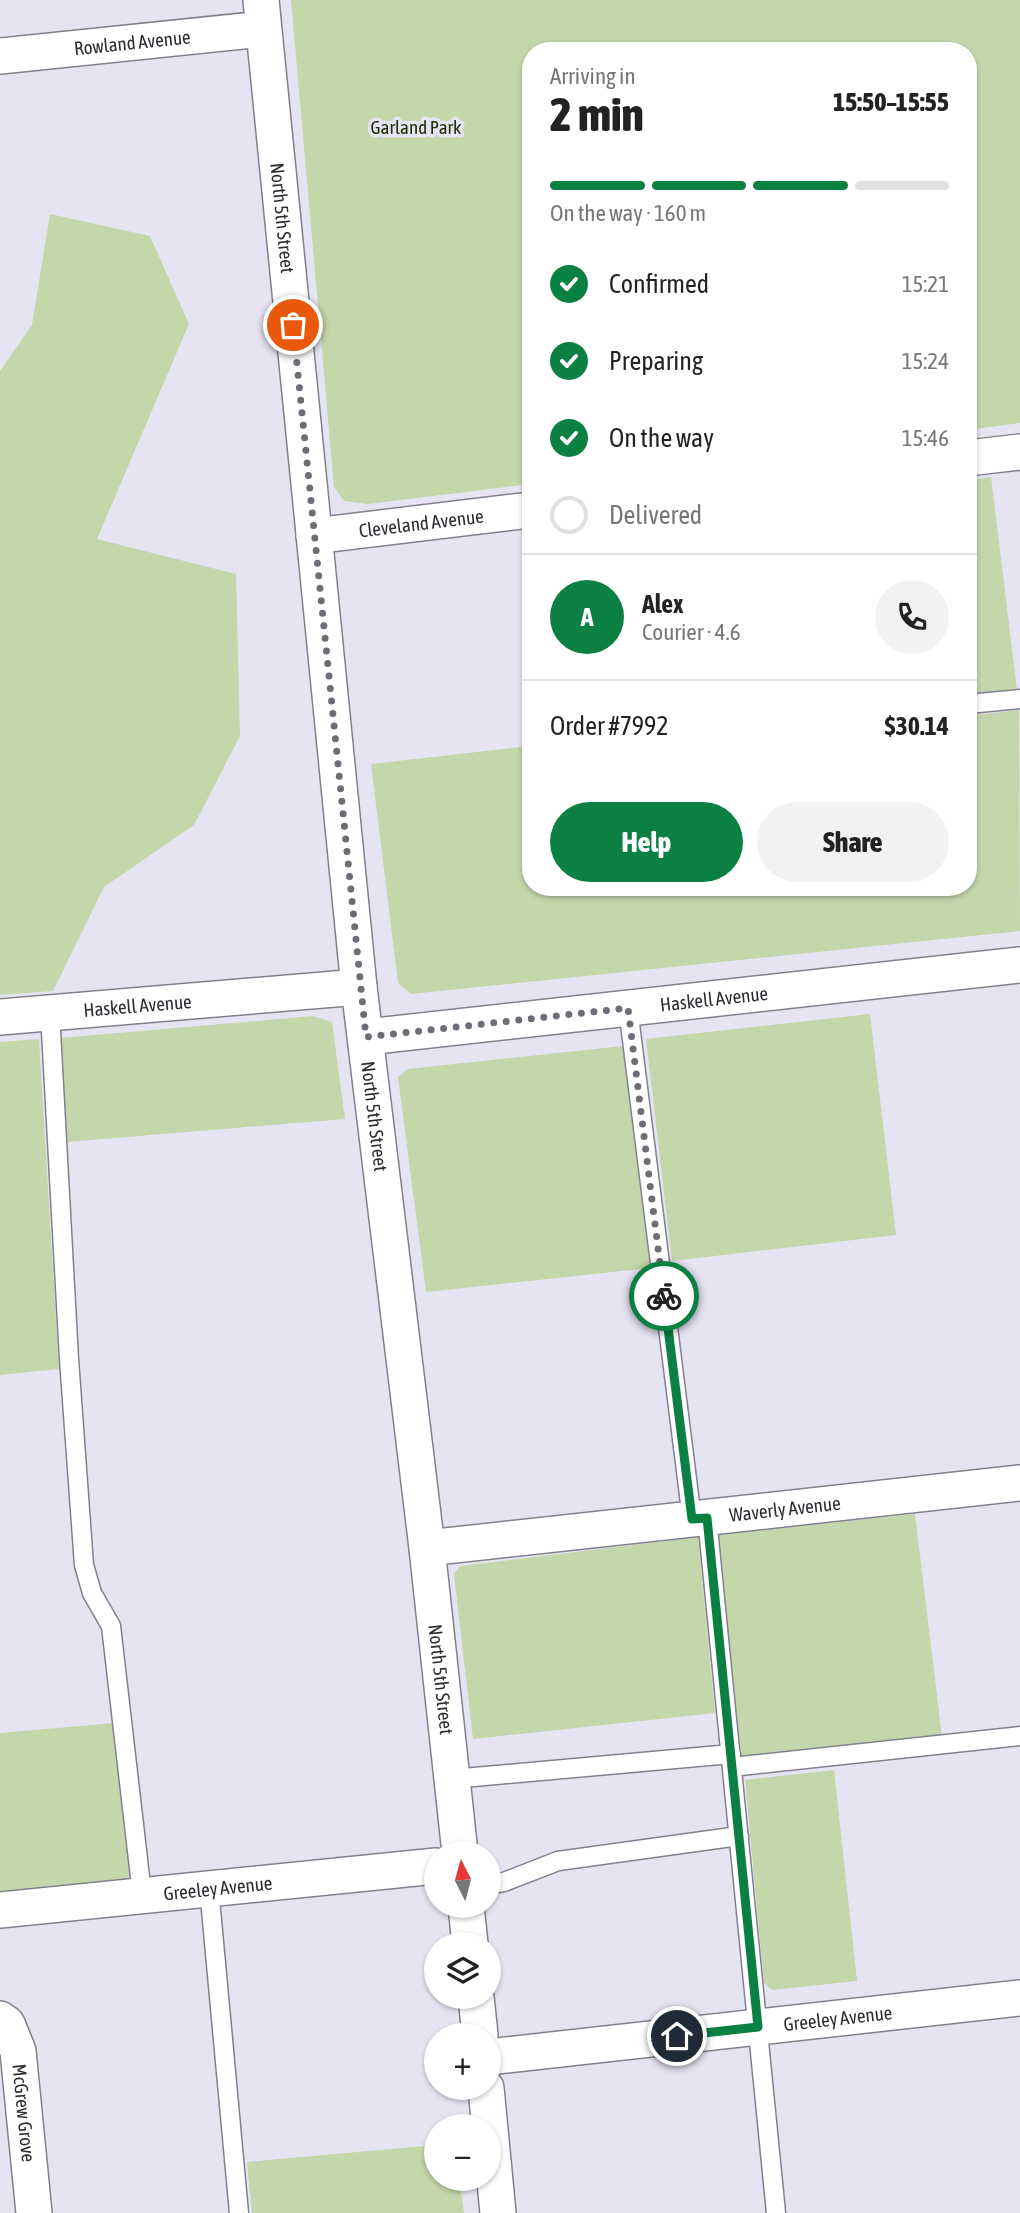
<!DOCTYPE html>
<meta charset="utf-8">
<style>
body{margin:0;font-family:"Asap Condensed",sans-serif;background:#f2f2f2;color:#222;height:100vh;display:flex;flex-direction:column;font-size:26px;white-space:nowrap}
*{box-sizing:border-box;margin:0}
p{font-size:23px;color:#767676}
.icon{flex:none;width:38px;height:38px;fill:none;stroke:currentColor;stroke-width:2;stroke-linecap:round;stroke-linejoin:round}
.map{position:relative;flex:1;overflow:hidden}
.drawer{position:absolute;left:522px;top:42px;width:455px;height:854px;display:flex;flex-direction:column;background:#fff;border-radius:28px;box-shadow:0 2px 5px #0004}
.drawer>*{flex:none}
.needle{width:46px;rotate:354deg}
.tools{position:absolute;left:424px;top:1841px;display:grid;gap:14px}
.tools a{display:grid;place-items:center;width:77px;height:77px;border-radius:50%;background:#fff;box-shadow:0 2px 5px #0004;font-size:35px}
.pin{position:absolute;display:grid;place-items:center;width:60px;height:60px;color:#fff;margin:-30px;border:4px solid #fff;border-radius:50%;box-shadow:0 2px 7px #0007}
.courier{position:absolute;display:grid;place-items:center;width:70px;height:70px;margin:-35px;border:5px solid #0b8043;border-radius:50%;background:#fff;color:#222;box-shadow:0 2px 9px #0007}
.head em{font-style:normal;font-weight:800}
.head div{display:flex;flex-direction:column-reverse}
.head{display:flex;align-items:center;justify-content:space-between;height:119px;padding:0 28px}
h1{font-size:46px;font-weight:800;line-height:52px}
.bar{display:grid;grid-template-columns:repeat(4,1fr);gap:10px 7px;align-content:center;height:84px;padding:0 28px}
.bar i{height:9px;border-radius:5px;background:#e0e0e0}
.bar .active{background:#0b8043}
.bar p{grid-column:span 4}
.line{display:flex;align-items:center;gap:18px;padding:0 28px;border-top:2px solid #e0e0e0}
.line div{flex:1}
.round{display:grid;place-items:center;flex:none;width:74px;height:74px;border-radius:37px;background:#f2f2f2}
ol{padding:0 28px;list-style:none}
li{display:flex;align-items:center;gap:21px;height:77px}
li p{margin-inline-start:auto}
li .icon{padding:7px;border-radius:50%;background:#0b8043;color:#fff;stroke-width:4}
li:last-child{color:#767676}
li i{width:38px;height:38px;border:4px solid #e0e0e0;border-radius:50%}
.button{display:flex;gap:14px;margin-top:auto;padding:14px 28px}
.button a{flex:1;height:80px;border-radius:42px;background:#0b8043;color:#fff;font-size:28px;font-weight:800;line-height:80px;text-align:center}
.button a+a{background:#f2f2f2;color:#222}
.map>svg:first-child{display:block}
.green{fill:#c3d7aa}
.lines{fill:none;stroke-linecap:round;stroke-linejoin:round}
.lane-casing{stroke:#83808e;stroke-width:21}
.street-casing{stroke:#83808e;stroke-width:38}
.lane{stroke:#fff;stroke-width:18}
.street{stroke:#fff;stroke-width:35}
.done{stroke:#6e6c76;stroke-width:7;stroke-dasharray:0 12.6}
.route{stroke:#0b8043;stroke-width:9}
.labels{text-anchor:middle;stroke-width:7;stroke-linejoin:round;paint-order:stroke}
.street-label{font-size:19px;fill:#2d2c32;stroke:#e6e3f3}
.park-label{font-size:19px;fill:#212f05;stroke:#e6e3f3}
</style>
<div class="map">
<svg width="1020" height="2213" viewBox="0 0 1020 2213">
<rect width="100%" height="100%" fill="#e6e3f3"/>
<path class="green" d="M291,0H1020V423L968,430V51H530V484L368,504L344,501L334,487Z
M50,214L150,236L189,324L97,539L236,574L240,736L194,825L104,887L53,991L0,995V371L32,325Z
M991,477L1017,690L968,696V480Z
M1019,710L1020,931L411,994L398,983L371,764L530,746V887H968V716Z
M870,1014L896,1235L672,1261L646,1039Z
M313,1016L332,1022L345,1119L67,1142L60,1038Z
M39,1039L59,1369L0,1375V1042Z
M623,1046L650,1268L426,1292L398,1077L408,1069Z
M915,1514L942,1737L742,1761L717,1535Z
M698,1537L715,1713L473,1739L454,1574L460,1566Z
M115,1723L130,1882L0,1895V1733Z
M834,1770L857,1981L772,1990L764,1983L745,1780Z
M436,2145V2179H459L464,2213H252L247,2162Z"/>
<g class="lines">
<g class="lane-casing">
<path id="lane" d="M968,704L1020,699
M628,1008L692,1519
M50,1013L69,1359L84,1565L92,1593L111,1626L142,1894
M707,1518L776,2213
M732,1767L1020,1736
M452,1779L731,1754
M488,1885L504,1882L558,1861L739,1836
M209,1888L239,2213"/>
</g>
<g class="street-casing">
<g id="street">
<path id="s1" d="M261,0L359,987L427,1548L460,1853"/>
<path id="s2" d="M0,56L263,29"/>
<path d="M968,458L1020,452"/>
<path id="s3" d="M314,536L530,510"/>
<path id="s4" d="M0,1017L359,987"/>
<path id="s5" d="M366,1037L1020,965"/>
<path id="s6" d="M427,1548L1020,1483"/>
<path d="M466,1906L470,1944"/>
<path id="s7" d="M0,1910L436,1866"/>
<path d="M476,1997L480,2035"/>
<path id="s8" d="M0,2019L7,2024L18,2051L34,2213"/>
<path id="s9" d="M488,2057L1020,1998"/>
<path d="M486,2088L498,2213"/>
</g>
</g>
<use href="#lane" class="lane"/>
<use href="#street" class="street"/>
</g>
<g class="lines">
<path class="done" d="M293,325L366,1037L628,1008L664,1296"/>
<path class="route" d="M664,1296L692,1519L707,1518L758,2027L677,2036"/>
</g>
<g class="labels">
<g class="street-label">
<text dy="7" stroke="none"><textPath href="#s2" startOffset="133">Rowland Avenue</textPath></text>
<text dy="7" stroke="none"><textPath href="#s1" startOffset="219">North 5th Street</textPath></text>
<text dy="7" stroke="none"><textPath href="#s3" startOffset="108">Cleveland Avenue</textPath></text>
<text dy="7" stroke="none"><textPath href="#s5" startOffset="350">Haskell Avenue</textPath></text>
<text dy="7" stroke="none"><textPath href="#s4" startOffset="138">Haskell Avenue</textPath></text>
<text dy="7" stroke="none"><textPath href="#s1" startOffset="1122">North 5th Street</textPath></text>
<text dy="7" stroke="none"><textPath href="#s6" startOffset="360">Waverly Avenue</textPath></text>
<text dy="7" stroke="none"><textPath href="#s1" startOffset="1689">North 5th Street</textPath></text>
<text dy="7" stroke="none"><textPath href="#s7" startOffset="219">Greeley Avenue</textPath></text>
<text dy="7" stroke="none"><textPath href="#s9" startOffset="352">Greeley Avenue</textPath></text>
<text dy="7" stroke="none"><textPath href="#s8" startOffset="100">McGrew Grove</textPath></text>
</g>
<g class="park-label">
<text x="416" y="134">Garland Park</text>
</g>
</g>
</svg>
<div class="tools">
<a><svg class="needle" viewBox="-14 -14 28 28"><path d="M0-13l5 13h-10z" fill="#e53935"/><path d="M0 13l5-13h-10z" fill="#767676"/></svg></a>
<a><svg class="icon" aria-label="layers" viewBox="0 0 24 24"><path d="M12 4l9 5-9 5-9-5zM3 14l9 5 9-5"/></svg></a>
<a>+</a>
<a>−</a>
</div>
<div class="pin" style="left:293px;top:325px;background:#ea580c"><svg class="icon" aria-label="bag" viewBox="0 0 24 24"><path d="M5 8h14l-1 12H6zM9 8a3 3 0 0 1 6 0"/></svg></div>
<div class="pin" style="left:677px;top:2036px;background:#1f2937"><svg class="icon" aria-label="home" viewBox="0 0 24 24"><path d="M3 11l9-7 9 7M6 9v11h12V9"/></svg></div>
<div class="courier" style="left:664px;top:1296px"><svg class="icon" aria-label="bike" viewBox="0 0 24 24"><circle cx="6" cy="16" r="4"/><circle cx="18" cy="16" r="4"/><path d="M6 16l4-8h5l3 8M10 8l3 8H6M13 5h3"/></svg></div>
<section class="drawer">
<div class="head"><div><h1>2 min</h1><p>Arriving in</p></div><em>15:50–15:55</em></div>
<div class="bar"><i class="active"></i><i class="active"></i><i class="active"></i><i></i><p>On the way · 160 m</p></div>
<ol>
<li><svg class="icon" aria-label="check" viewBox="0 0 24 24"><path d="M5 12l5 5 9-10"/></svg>Confirmed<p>15:21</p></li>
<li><svg class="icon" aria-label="check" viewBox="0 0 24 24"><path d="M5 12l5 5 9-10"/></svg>Preparing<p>15:24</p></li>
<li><svg class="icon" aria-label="check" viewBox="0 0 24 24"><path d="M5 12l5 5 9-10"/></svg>On the way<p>15:46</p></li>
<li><i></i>Delivered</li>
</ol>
<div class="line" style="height:126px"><b class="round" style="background:#0b8043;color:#fff">A</b><div><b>Alex</b><p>Courier · 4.6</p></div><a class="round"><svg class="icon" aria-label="phone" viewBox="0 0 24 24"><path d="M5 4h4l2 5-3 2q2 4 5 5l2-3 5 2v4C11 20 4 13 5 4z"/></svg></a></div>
<div class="line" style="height:91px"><div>Order #7992</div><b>$30.14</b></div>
<div class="button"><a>Help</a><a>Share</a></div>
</section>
</div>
